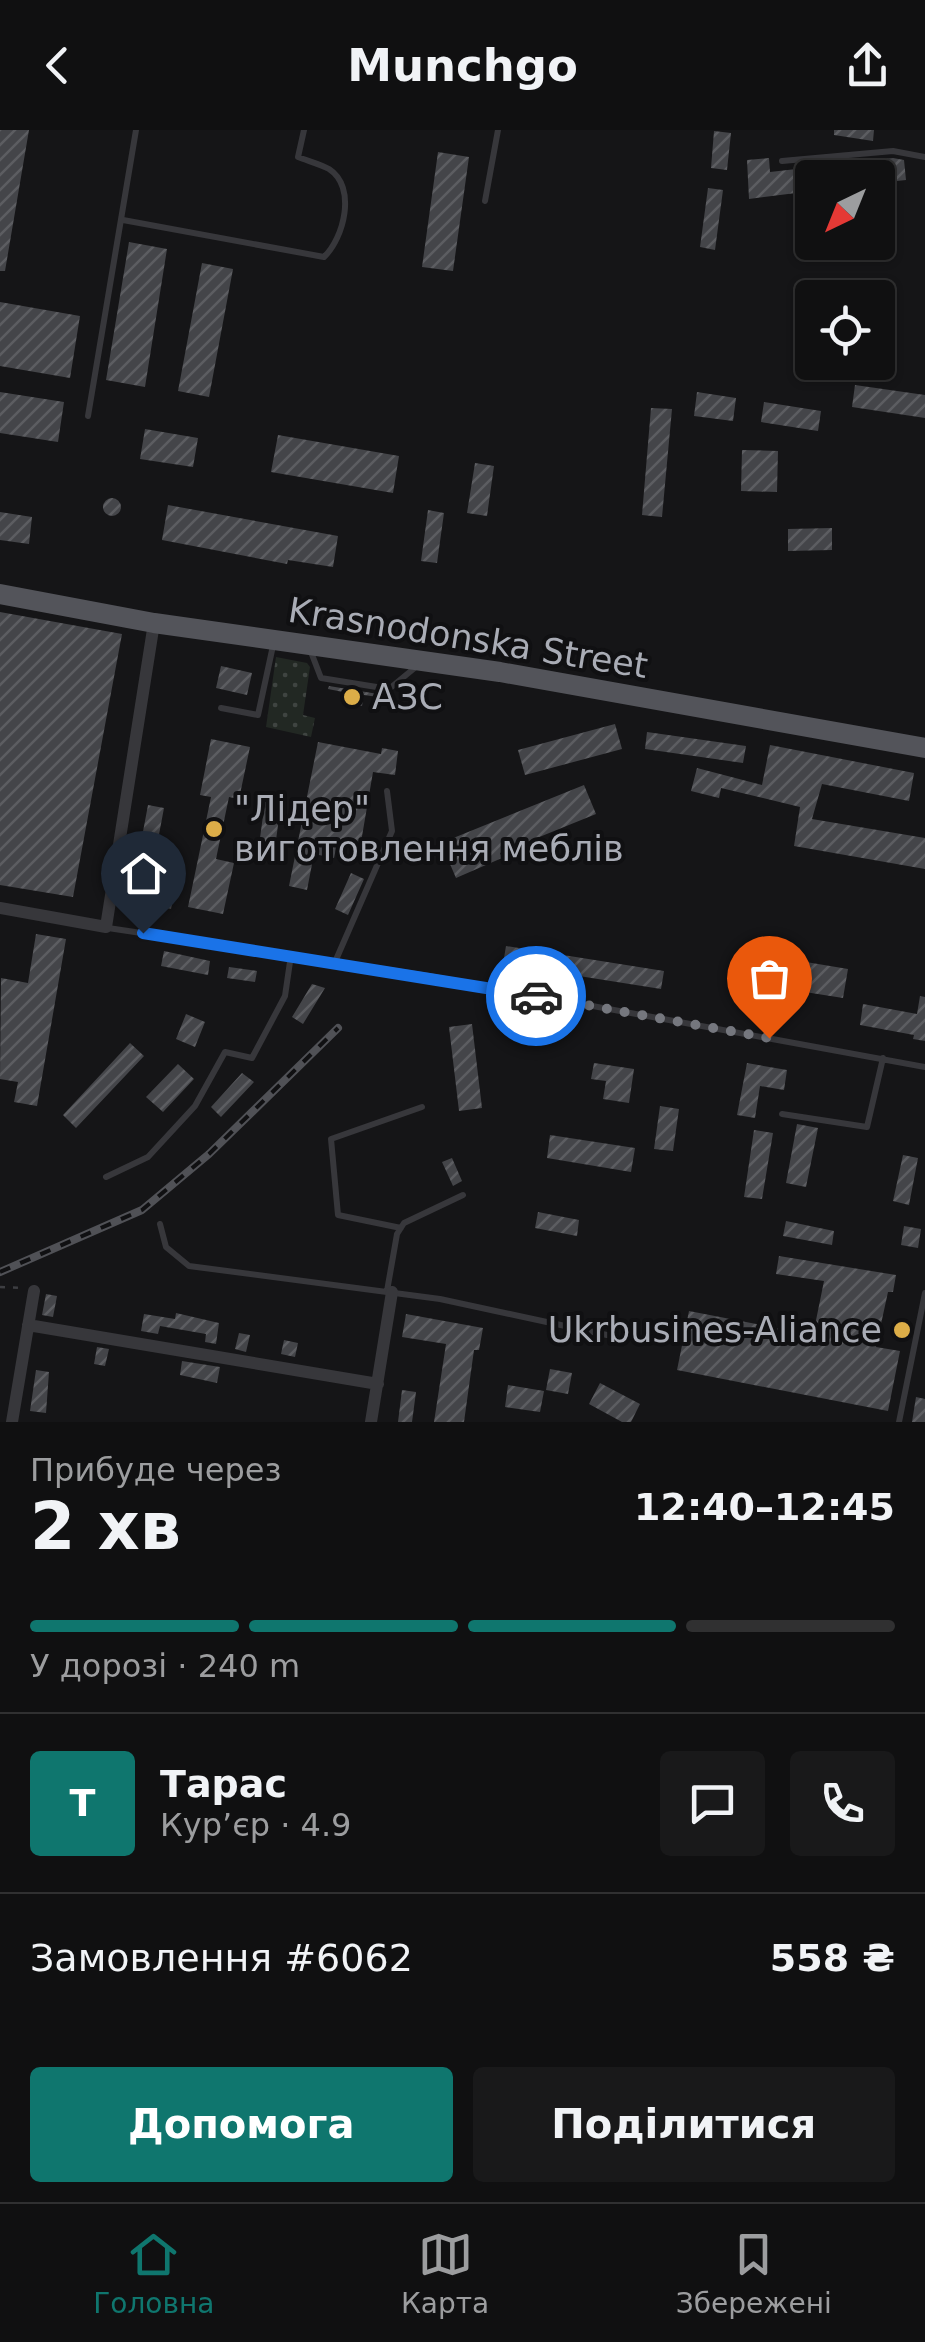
<!DOCTYPE html>
<html lang="uk">
<meta charset="utf-8">
<style>
body{margin:0;font-family:"DejaVu Sans",sans-serif;background:#19191a;color:#f1f3f6;height:100vh;display:flex;flex-direction:column;font-size:38px;white-space:nowrap}
*{box-sizing:border-box;margin:0}
p{font-size:32px;color:#9c9d9f}
.icon{flex:none;width:55px;height:55px;fill:none;stroke:currentColor;stroke-width:2;stroke-linecap:round;stroke-linejoin:round}
.map{position:relative;height:1292px;overflow:hidden}
.details{display:flex;flex-direction:column;background:#101011;flex:1}
.details>*{flex:none}
.needle{width:65px;rotate:223deg}
.fabs{position:absolute;left:795px;top:30px;display:grid;gap:20px}
.fabs a{display:grid;place-items:center;width:100px;height:100px;border-radius:10px;background:#101011;box-shadow:0 2px 8px #0004,0 0 0 2px #303031;font-size:50px}
.pin{position:absolute;display:grid;place-items:center;width:85px;height:85px;color:#fff;margin:-102px -42px;border-radius:50% 50% 50% 0;rotate:-45deg;box-shadow:0 0 10px #0007}
.pin .icon{rotate:45deg}
.courier{position:absolute;display:grid;place-items:center;width:100px;height:100px;margin:-50px;border:8px solid #1a73e8;border-radius:50%;background:#fff;color:#222;box-shadow:0 2px 12px #0007}
.overview em{font-style:normal;font-weight:600}
.overview div{display:flex;flex-direction:column-reverse}
.overview{display:flex;align-items:center;justify-content:space-between;height:170px;padding:0 30px}
h1{font-size:65px;font-weight:600;line-height:75px}
.bar{display:grid;grid-template-columns:repeat(4,1fr);gap:15px 10px;align-content:center;height:120px;padding:0 30px}
.bar i{height:12px;border-radius:8px;background:#303031}
.bar .on{background:#0f766e}
.bar p{grid-column:span 4}
.line{display:flex;align-items:center;gap:25px;padding:0 30px;border-top:2px solid #303031}
.line div{flex:1}
.round{display:grid;place-items:center;flex:none;width:105px;height:105px;border-radius:10px;background:#19191a}
.button{display:flex;gap:20px;margin-top:auto;padding:20px 30px}
.button a{flex:1;height:115px;border-radius:10px;background:#0f766e;color:#fff;font-size:40px;font-weight:600;line-height:115px;text-align:center}
.button a+a{background:#19191a;color:#f1f3f6}
header{display:flex;justify-content:space-between;align-items:center;height:130px;padding:0 30px;background:#101011;font-size:45px;font-weight:600}
.dock{display:flex;justify-content:space-around;align-items:center;height:140px;border-top:2px solid #303031;background:#101011;font-size:28px;color:#9c9d9f}
.dock a{display:grid;justify-items:center;gap:5px}
.dock .on{color:#0f766e}
.map>svg:first-child{display:block}
.grass{fill:url(#grass-dots)}
.building{fill:url(#building-hatch)}
.lines{fill:none;stroke-linecap:round;stroke-linejoin:round}
.path{stroke:#3d3e42;stroke-width:2.5;stroke-dasharray:5 8;stroke-linecap:butt}
.service{stroke:#37373b;stroke-width:6}
.minor{stroke:#37373b;stroke-width:12}
.primary{stroke:#53545a;stroke-width:20}
.rail-casing{stroke:#505156;stroke-width:8}
.rail{stroke:#101012;stroke-width:4;stroke-dasharray:11;stroke-linecap:butt}
.done{stroke:#75777e;stroke-width:10;stroke-dasharray:0 18}
.route{stroke:#1a73e8;stroke-width:12}
.poi-dot{fill:#dcad48;stroke:#101012;stroke-width:4}
.labels{text-anchor:middle;stroke-width:8;stroke-linejoin:round;paint-order:stroke}
.street-label{font-size:35px;fill:#a9acb5;stroke:#101012}
.poi-label{font-size:35px;fill:#a9acb5;stroke:#101012;text-anchor:start}
</style>
<header><svg class="icon" aria-label="back" viewBox="0 0 24 24"><path d="M15 5l-7 7 7 7"/></svg>Munchgo<svg class="icon" aria-label="share" viewBox="0 0 24 24"><path d="M12 15V3M7 8l5-5 5 5M5 13v7h14v-7"/></svg></header>
<div class="map">
<svg width="925" height="1292" viewBox="0 0 925 1292">
<defs>
<pattern id="grass-dots" width="8" height="8" patternUnits="userSpaceOnUse" patternTransform="scale(2.5)"><rect width="8" height="8" fill="#222823"/><path d="M2 2h.1M6 6h.1" fill="none" stroke="#3f4441" stroke-width="1.8" stroke-linecap="round"/></pattern>
<pattern id="building-hatch" width="6" height="6" patternUnits="userSpaceOnUse" patternTransform="scale(2.5)"><rect width="6" height="6" fill="#444549"/><path d="M-1 1l2-2M0 6l6-6M5 7l2-2" fill="none" stroke="#5c5d61"/></pattern>
</defs>
<rect width="100%" height="100%" fill="#151517"/>
<path class="grass" d="M276,527L307,533L310,537L303,585L315,588L311,607L266,597Z"/>
<path class="building" d="M0,0H29L5,141H0Z
M834,0H874L873,11L834,5Z
M714,1L731,3L727,40L711,38Z
M438,22L469,27L453,141L422,137Z
M769,28L770,42L893,28L904,30L906,50L878,53V48H812V61L749,69L747,30Z
M708,58L723,60L715,120L700,117Z
M129,112L167,119L145,257L106,250Z
M202,133L233,139L209,267L178,261Z
M0,172L80,186L70,248L0,236Z
M855,255L925,265V288L852,277Z
M0,262L64,272L58,312L0,303Z
M697,262L736,268L733,291L694,286Z
M764,272L821,281L818,301L761,292Z
M651,278L672,279L662,387L642,385Z
M145,299L198,308L193,337L140,329Z
M278,305L399,326L393,363L271,342Z
M742,320L778,321L777,362L741,361Z
M475,333L494,336L487,386L467,383Z
M103 377a9 9 0 1 1 18 0a9 9 0 1 1-18 0Z
M168,375L338,406L333,437L288,430L287,434L162,410Z
M428,380L444,383L437,433L421,431Z
M0,382L32,387L29,414L0,410Z
M832,398V420L788,421V399Z
M0,482L122,504L73,767L0,755Z
M221,536L252,543L247,565L216,558Z
M329,556L378,564V567L364,565L362,576L341,572L343,562L328,559Z
M615,594L622,619L525,645L518,620Z
M647,602L746,616L743,633L645,619Z
M211,609L250,617L239,669L229,667L216,729L234,733L223,784L188,777L211,667L200,665Z
M318,612L381,624L382,618L398,621L395,645L373,642L360,718L337,714L334,728L314,724L307,760L289,756Z
M770,615L914,643L909,671L822,654L812,689L925,708V739L794,716L800,677L721,658L719,668L691,661L697,638L762,655Z
M584,655L596,684L500,723L502,728L456,748L441,713Z
M265,671L281,673L274,725L258,723Z
M148,675L164,678L154,731L138,728Z
M165,743L178,746L171,779L158,776Z
M351,743L364,749L348,785L335,779Z
M36,804L66,809L37,976L14,972L18,952L0,949L1,848L28,853Z
M506,816L664,841L661,859L503,834Z
M164,821L210,831L208,845L161,836Z
M764,825L848,839L843,868L786,859L782,882L746,876L749,862L758,864Z
M229,837L257,841L255,852L227,848Z
M312,854L325,858L303,894L292,887Z
M920,866L925,867V911L913,909L914,905L860,895L863,874L917,884Z
M186,884L205,892L195,917L176,909Z
M472,894L482,978L459,981L449,897Z
M130,913L144,926L76,998L63,985Z
M594,933L634,939L629,973L603,969L606,951L591,949Z
M747,933L787,940L784,960L760,956L755,988L737,985Z
M178,934L194,949L163,982L146,967Z
M242,943L254,952L221,987L211,977Z
M660,976L679,979L673,1021L654,1019Z
M797,994L818,998L806,1057L786,1053Z
M754,1000L773,1003L762,1069L744,1067Z
M550,1005L635,1018L631,1042L547,1028Z
M903,1025L918,1028L909,1075L893,1071Z
M452,1028L462,1051L453,1056L442,1032Z
M538,1082L579,1090L577,1106L535,1098Z
M786,1091L834,1101L832,1115L783,1106Z
M904,1096L921,1099L918,1118L901,1115Z
M779,1126L896,1145L893,1162H888L876,1217L900,1221L888,1281L677,1240L689,1181L813,1205L824,1151L776,1144Z
M46,1164L57,1166L53,1187L42,1185Z
M176,1183L219,1193L216,1214L205,1212L206,1204L160,1196L158,1204L141,1201L144,1184L175,1189Z
M406,1184L483,1198L479,1220H474L464,1292H434L446,1214L402,1207Z
M239,1203L250,1205L246,1222L235,1219Z
M284,1210L298,1213L295,1227L281,1224Z
M97,1217L109,1219L105,1236L94,1234Z
M182,1231L220,1237L217,1253L180,1245Z
M550,1239L572,1243L568,1264L546,1260Z
M36,1240L49,1242L46,1283L30,1281Z
M600,1253L640,1274L631,1292H622L589,1274Z
M508,1255L544,1261L540,1282L505,1277Z
M402,1260L416,1262L412,1292H398Z
M916,1267L925,1269V1292H912Z"/>
<g class="lines">
<path class="path" d="M0,1157L22,1158"/>
<path class="service" d="M782,31L893,21L925,27
M485,71L498,0
M123,90L324,127C344,108 357,57 329,39C320,34 308,31 298,27L304,0
M88,286L136,0
M311,522L321,548L389,559L417,536
M221,578L258,585L274,511
M108,798L429,846L925,937
M335,832L392,701L387,661
M782,984L867,997L883,928
M106,1047L148,1027L195,976L225,922L252,928L285,866L291,825
M160,1094L166,1117L189,1136L440,1169L607,1205
M401,1098L338,1085L331,1009L422,977
M387,1161L397,1104L404,1093L463,1065
M899,1292L925,1163"/>
<path class="minor" d="M0,778L106,797L154,493
M28,1195L378,1254
M12,1292L34,1161
M371,1292L392,1162"/>
<path class="primary" d="M0,464L154,493L500,542L925,618"/>
<g class="rail-casing">
<path id="rail" d="M0,1142L142,1080L209,1024L338,898"/>
</g>
<use href="#rail" class="rail"/>
</g>
<g class="lines">
<path class="done" d="M536,866L769,908"/>
<path class="route" d="M143,803L536,866"/>
</g>
<g class="poi-dot">
<circle cx="352" cy="567" r="10"/>
<circle cx="214" cy="699" r="10"/>
<circle cx="902" cy="1200" r="10"/>
</g>
<g class="labels">
<g class="street-label">
<text transform="translate(468 508) rotate(9)" y="12">Krasnodonska Street</text>
</g>
<g class="poi-label">
<text x="372" y="579">АЗС</text>
<text x="234" y="691">"Лідер"<tspan x="234" dy="40">виготовлення меблів</tspan></text>
<text x="882" y="1212" text-anchor="end">Ukrbusines-Aliance</text>
</g>
</g>
</svg>
<div class="fabs">
<a><svg class="needle" viewBox="-14 -14 28 28"><path d="M0-13l5 13h-10z" fill="#e53935"/><path d="M0 13l5-13h-10z" fill="#9c9d9f"/></svg></a>
<a><svg class="icon" aria-label="locate" viewBox="0 0 24 24"><circle cx="12" cy="12" r="6"/><path d="M12 2v4M12 18v4M2 12h4M18 12h4"/></svg></a>
</div>
<div class="pin" style="left:769px;top:908px;background:#ea580c"><svg class="icon" aria-label="bag" viewBox="0 0 24 24"><path d="M5 8h14l-1 12H6zM9 8a3 3 0 0 1 6 0"/></svg></div>
<div class="pin" style="left:143px;top:803px;background:#1f2937"><svg class="icon" aria-label="home" viewBox="0 0 24 24"><path d="M3 11l9-7 9 7M6 9v11h12V9"/></svg></div>
<div class="courier" style="left:536px;top:866px"><svg class="icon" aria-label="car" viewBox="0 0 24 24"><path d="M5 17H2v-5l4-1 3-4h7l3 4 3 1v5h-3M9 17h6M6 11h13"/><circle cx="7" cy="17" r="2"/><circle cx="17" cy="17" r="2"/></svg></div>
</div>
<section class="details">
<div class="overview"><div><h1>2 хв</h1><p>Прибуде через</p></div><em>12:40–12:45</em></div>
<div class="bar"><i class="on"></i><i class="on"></i><i class="on"></i><i></i><p>У дорозі · 240 m</p></div>
<div class="line" style="height:180px"><b class="round" style="background:#0f766e;color:#fff">Т</b><div><b>Тарас</b><p>Кур’єр · 4.9</p></div><a class="round"><svg class="icon" aria-label="chat" viewBox="0 0 24 24"><path d="M4 5h16v11H9l-5 4z"/></svg></a><a class="round"><svg class="icon" aria-label="phone" viewBox="0 0 24 24"><path d="M5 4h4l2 5-3 2q2 4 5 5l2-3 5 2v4C11 20 4 13 5 4z"/></svg></a></div>
<div class="line" style="height:130px"><div>Замовлення #6062</div><b>558 ₴</b></div>
<div class="button"><a>Допомога</a><a>Поділитися</a></div>
</section>
<nav class="dock">
<a class="on"><svg class="icon" aria-label="home" viewBox="0 0 24 24"><path d="M3 11l9-7 9 7M6 9v11h12V9"/></svg>Головна</a>
<a><svg class="icon" aria-label="map" viewBox="0 0 24 24"><path d="M3 6l6-2 6 2 6-2v14l-6 2-6-2-6 2zM9 4v14M15 6v14"/></svg>Карта</a>
<a><svg class="icon" aria-label="saved" viewBox="0 0 24 24"><path d="M7 4h10v16l-5-4-5 4z"/></svg>Збережені</a>
</nav>
